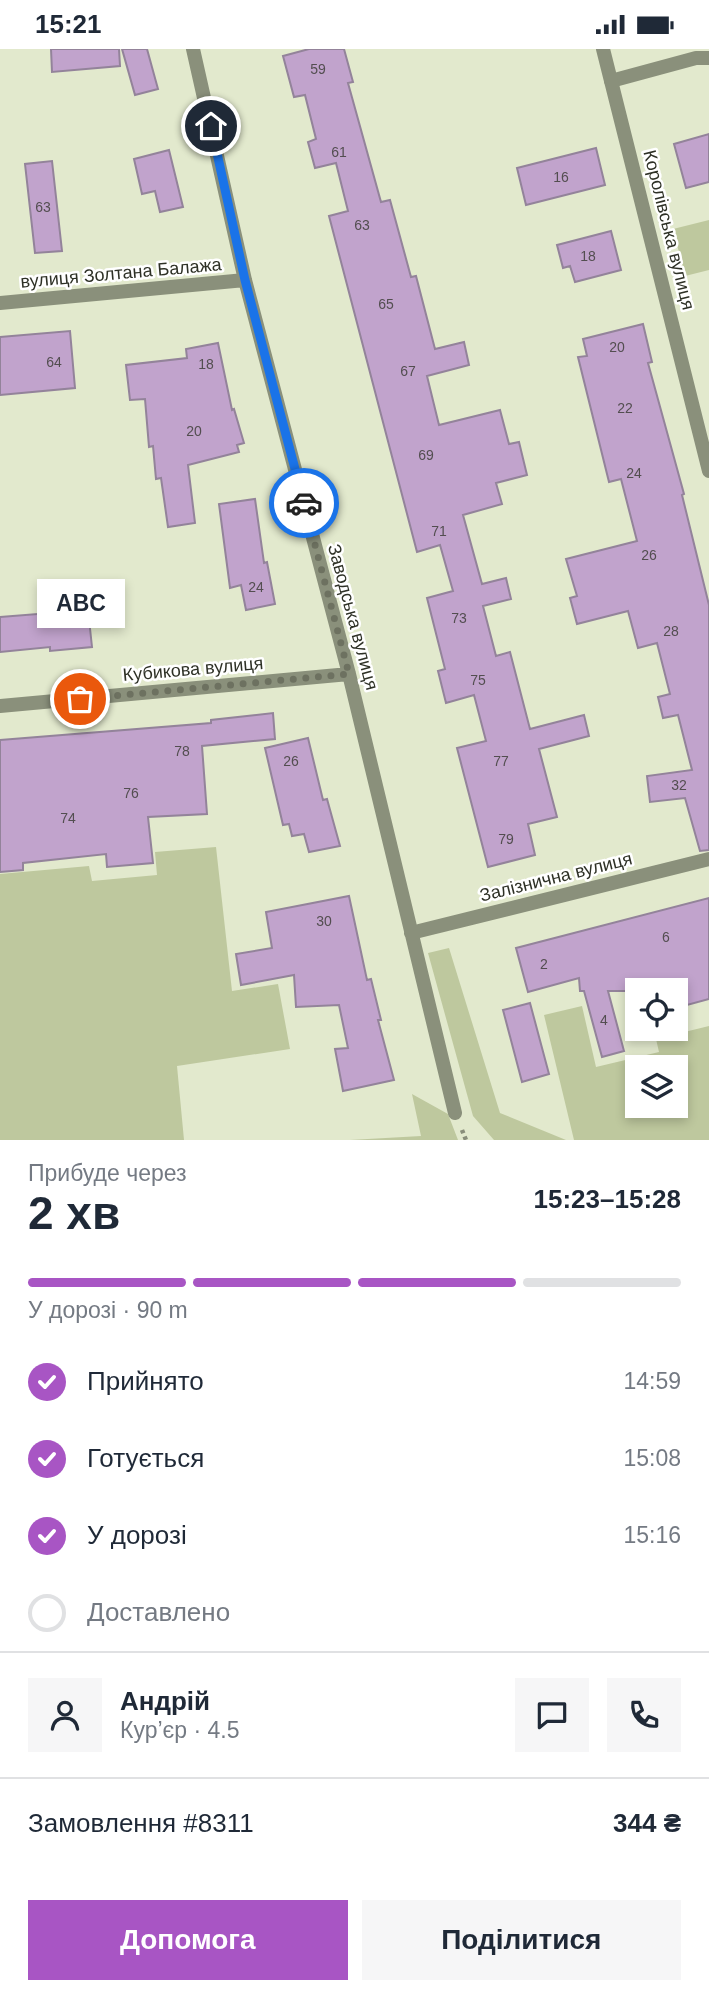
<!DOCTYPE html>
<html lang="uk">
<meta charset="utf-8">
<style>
body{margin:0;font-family:Arial,sans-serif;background:#f6f6f7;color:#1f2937;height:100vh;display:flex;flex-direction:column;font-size:26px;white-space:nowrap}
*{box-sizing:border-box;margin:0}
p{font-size:23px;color:#747a83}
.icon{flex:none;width:38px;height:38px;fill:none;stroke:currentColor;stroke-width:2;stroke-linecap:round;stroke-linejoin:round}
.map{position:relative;height:1091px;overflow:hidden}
.sheet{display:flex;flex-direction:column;background:#fff;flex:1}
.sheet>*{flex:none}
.tools{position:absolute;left:625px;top:929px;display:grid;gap:14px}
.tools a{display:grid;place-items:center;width:63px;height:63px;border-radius:0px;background:#fff;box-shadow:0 4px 10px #0003;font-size:35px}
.pin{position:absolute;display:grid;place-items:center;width:60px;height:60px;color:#fff;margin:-30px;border:4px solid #fff;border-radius:50%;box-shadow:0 2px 7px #0007}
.courier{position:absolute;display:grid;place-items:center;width:70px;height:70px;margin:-35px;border:5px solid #1a73e8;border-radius:50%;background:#fff;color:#222;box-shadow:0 2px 9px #0007}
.bubble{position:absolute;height:49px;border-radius:0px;background:#fff;box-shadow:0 4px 10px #0003;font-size:23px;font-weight:700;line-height:49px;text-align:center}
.summary em{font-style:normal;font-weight:700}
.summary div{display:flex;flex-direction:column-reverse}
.summary{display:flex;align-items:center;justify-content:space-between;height:119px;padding:0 28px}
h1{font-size:46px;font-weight:700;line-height:52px}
.bar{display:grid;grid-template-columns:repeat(4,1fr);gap:10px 7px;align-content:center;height:84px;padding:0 28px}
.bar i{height:9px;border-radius:5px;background:#e0e1e3}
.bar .selected{background:#a855c4}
.bar p{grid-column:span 4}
.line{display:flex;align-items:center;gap:18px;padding:0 28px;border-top:2px solid #e0e1e3}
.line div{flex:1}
.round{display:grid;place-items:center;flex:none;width:74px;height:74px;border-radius:0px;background:#f6f6f7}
ol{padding:0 28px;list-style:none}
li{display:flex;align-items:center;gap:21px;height:77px}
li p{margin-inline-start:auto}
li .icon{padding:7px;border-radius:50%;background:#a855c4;color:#fff;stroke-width:4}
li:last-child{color:#747a83}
li i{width:38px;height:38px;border:4px solid #e0e1e3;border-radius:50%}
.cta{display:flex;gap:14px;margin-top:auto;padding:14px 28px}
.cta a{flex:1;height:80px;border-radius:0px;background:#a855c4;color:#fff;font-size:28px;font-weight:700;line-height:80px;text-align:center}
.cta a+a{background:#f6f6f7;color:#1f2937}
.status{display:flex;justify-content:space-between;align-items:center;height:49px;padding:0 35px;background:#fff;direction:ltr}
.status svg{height:19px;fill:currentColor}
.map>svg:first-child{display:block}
.green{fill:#bec89e;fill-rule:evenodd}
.building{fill:#c1a3cc;stroke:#93839a;stroke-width:2}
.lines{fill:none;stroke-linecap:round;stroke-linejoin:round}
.path{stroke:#898e7a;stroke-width:4.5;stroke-dasharray:3.5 3.5;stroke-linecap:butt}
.service{stroke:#8a907b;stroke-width:14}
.minor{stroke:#8a907b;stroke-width:14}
.done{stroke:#6d7160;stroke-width:7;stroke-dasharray:0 12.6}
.route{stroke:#1a73e8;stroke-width:9}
.labels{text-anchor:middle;stroke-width:5;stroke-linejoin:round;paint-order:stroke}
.number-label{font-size:14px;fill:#534e50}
.street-label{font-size:18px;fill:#2e3126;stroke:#fff}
</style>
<div class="status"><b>15:21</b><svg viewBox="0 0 49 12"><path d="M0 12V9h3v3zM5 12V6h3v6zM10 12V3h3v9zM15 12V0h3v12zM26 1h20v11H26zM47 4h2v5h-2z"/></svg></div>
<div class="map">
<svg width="709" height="1091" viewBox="0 0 709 1091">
<rect width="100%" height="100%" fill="#e2e9cd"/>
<path class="green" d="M709,171V221L685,227L673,180Z
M216,798L232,942L278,935L290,1000L177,1017L184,1091H0V825L89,817L92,832L157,826L155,803Z
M449,899L500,1064L566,1091H494L473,1067L428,904Z
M582,957L596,1018L659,1003L656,990L709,977V1091H574L544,966ZM676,1018V1057H637V1018Z
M412,1045L448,1065L458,1091H350L421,1087Z"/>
<path class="building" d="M51,0H119L120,17L52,23Z
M122,0H147L158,40L135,46Z
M309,0H344L353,33L348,34L381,153L390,151L411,228L416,227L435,300L464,293L469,316L427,327L439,376L500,361L509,395L519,393L527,426L496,434L502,455L463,466L482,535L506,529L511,550L483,557L496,607L510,603L530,680L584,666L589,687L539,700L557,768L528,775L535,806L488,818L457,699L486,692L474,646L446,654L438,622L445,620L427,549L453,542L440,496L417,503L329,167L348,162L336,114L315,119L308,93L316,90L305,46L294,48L283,7Z
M709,85V133L686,139L674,95Z
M596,99L605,136L526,156L517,119Z
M169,101L183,158L160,163L155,142L142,145L134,110Z
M52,112L62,202L35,204L25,115Z
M611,182L621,221L575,233L570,217L563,219L557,196Z
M643,275L652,313L648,314L684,445L682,446L709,556V801L700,802L685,749L650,753L647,727L692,721L678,666L663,669L658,648L670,645L657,594L638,599L628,562L577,575L570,549L577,547L566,510L637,492L621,430L609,433L578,308L587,307L583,290Z
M70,282L75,339L0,346V288Z
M218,294L232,361L234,360L244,394L237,396L239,403L188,416L195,474L168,478L161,429L156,430L153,397L149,398L145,350L130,351L126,316L187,309L186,300Z
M255,450L264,514L267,513L275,555L246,561L241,536L230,539L219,455Z
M88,561L92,598L50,602V598L0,603V568Z
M273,664L275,690L202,697L207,765L148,768L153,814L107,818L106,805L23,814V821L0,823V691L211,674V671Z
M308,689L323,751L327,750L340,797L309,803L304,785L292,787L289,775L283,776L265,699Z
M349,847L367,931L371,930L381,971H378L394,1031L343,1042L335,1000L348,999L339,956L296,958L294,926L241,936L236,905L272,899L266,863Z
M709,849V950L676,959V942H608L624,1002L602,1008L584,942H580L579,929L528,943L516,899Z
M530,954L549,1025L522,1033L503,961Z"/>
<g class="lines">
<path class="path" d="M462,1081L466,1091"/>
<path class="service" d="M611,32L696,9H709"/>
<path class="minor" d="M193,0L245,231L349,625L455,1064
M603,0L709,422
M0,254L245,231
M0,657L349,625
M411,884L709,810"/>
</g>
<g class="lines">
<path class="done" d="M80,650L349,625L304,454"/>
<path class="route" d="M211,77L245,231L304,454"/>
</g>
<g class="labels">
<g class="number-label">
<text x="318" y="25">59</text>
<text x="339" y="108">61</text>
<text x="561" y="133">16</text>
<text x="43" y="163">63</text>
<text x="362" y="181">63</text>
<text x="588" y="212">18</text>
<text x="386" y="260">65</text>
<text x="617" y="303">20</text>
<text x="54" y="318">64</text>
<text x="206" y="320">18</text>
<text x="408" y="327">67</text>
<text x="625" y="364">22</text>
<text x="194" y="387">20</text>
<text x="426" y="411">69</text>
<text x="634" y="429">24</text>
<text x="439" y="487">71</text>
<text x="649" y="511">26</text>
<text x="256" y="543">24</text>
<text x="459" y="574">73</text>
<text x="671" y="587">28</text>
<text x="478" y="636">75</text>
<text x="182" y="707">78</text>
<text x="291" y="717">26</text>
<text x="501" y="717">77</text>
<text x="679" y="741">32</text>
<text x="131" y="749">76</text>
<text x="68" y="774">74</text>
<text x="506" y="795">79</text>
<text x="324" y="877">30</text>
<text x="666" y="893">6</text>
<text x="544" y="920">2</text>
<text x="604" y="976">4</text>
</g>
<g class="street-label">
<text transform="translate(669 181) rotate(76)" y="6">Королівська вулиця</text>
<text transform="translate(121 224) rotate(-5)" y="6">вулиця Золтана Балажа</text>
<text transform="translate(353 568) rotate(75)" y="6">Заводська вулиця</text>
<text transform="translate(193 620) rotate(-5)" y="6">Кубикова вулиця</text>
<text transform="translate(556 828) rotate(-14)" y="6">Залізнична вулиця</text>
</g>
</g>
</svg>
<div class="tools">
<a><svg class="icon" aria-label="locate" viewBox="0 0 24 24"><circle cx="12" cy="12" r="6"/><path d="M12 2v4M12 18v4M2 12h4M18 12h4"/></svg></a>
<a><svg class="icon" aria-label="layers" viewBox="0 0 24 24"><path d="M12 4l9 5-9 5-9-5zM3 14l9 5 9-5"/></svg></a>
</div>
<div class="pin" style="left:80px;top:650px;background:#ea580c"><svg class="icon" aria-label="bag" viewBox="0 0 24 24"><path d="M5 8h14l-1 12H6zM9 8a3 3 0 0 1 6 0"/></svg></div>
<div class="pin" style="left:211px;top:77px;background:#1f2937"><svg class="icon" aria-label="home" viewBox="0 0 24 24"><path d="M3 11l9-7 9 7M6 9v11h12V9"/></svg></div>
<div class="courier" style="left:304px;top:454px"><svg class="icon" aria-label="car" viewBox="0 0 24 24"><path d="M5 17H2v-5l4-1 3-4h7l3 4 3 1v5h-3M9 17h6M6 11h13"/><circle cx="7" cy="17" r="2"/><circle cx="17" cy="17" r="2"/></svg></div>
<div class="bubble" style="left:37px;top:530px;width:88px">ABC</div>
</div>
<section class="sheet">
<div class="summary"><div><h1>2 хв</h1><p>Прибуде через</p></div><em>15:23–15:28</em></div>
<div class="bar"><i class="selected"></i><i class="selected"></i><i class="selected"></i><i></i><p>У дорозі · 90 m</p></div>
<ol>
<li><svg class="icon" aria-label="check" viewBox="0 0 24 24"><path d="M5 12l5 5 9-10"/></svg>Прийнято<p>14:59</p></li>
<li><svg class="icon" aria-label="check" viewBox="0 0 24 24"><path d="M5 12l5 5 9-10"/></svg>Готується<p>15:08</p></li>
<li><svg class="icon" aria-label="check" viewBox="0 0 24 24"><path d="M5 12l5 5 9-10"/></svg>У дорозі<p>15:16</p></li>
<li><i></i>Доставлено</li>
</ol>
<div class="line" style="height:126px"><a class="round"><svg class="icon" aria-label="person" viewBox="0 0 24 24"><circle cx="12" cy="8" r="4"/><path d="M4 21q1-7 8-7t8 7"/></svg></a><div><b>Андрій</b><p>Кур’єр · 4.5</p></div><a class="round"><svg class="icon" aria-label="chat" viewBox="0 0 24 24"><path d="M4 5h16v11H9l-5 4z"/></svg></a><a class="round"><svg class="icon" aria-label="phone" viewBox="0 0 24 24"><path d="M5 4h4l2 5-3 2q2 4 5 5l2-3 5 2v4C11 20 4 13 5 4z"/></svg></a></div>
<div class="line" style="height:91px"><div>Замовлення #8311</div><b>344 ₴</b></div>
<div class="cta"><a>Допомога</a><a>Поділитися</a></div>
</section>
